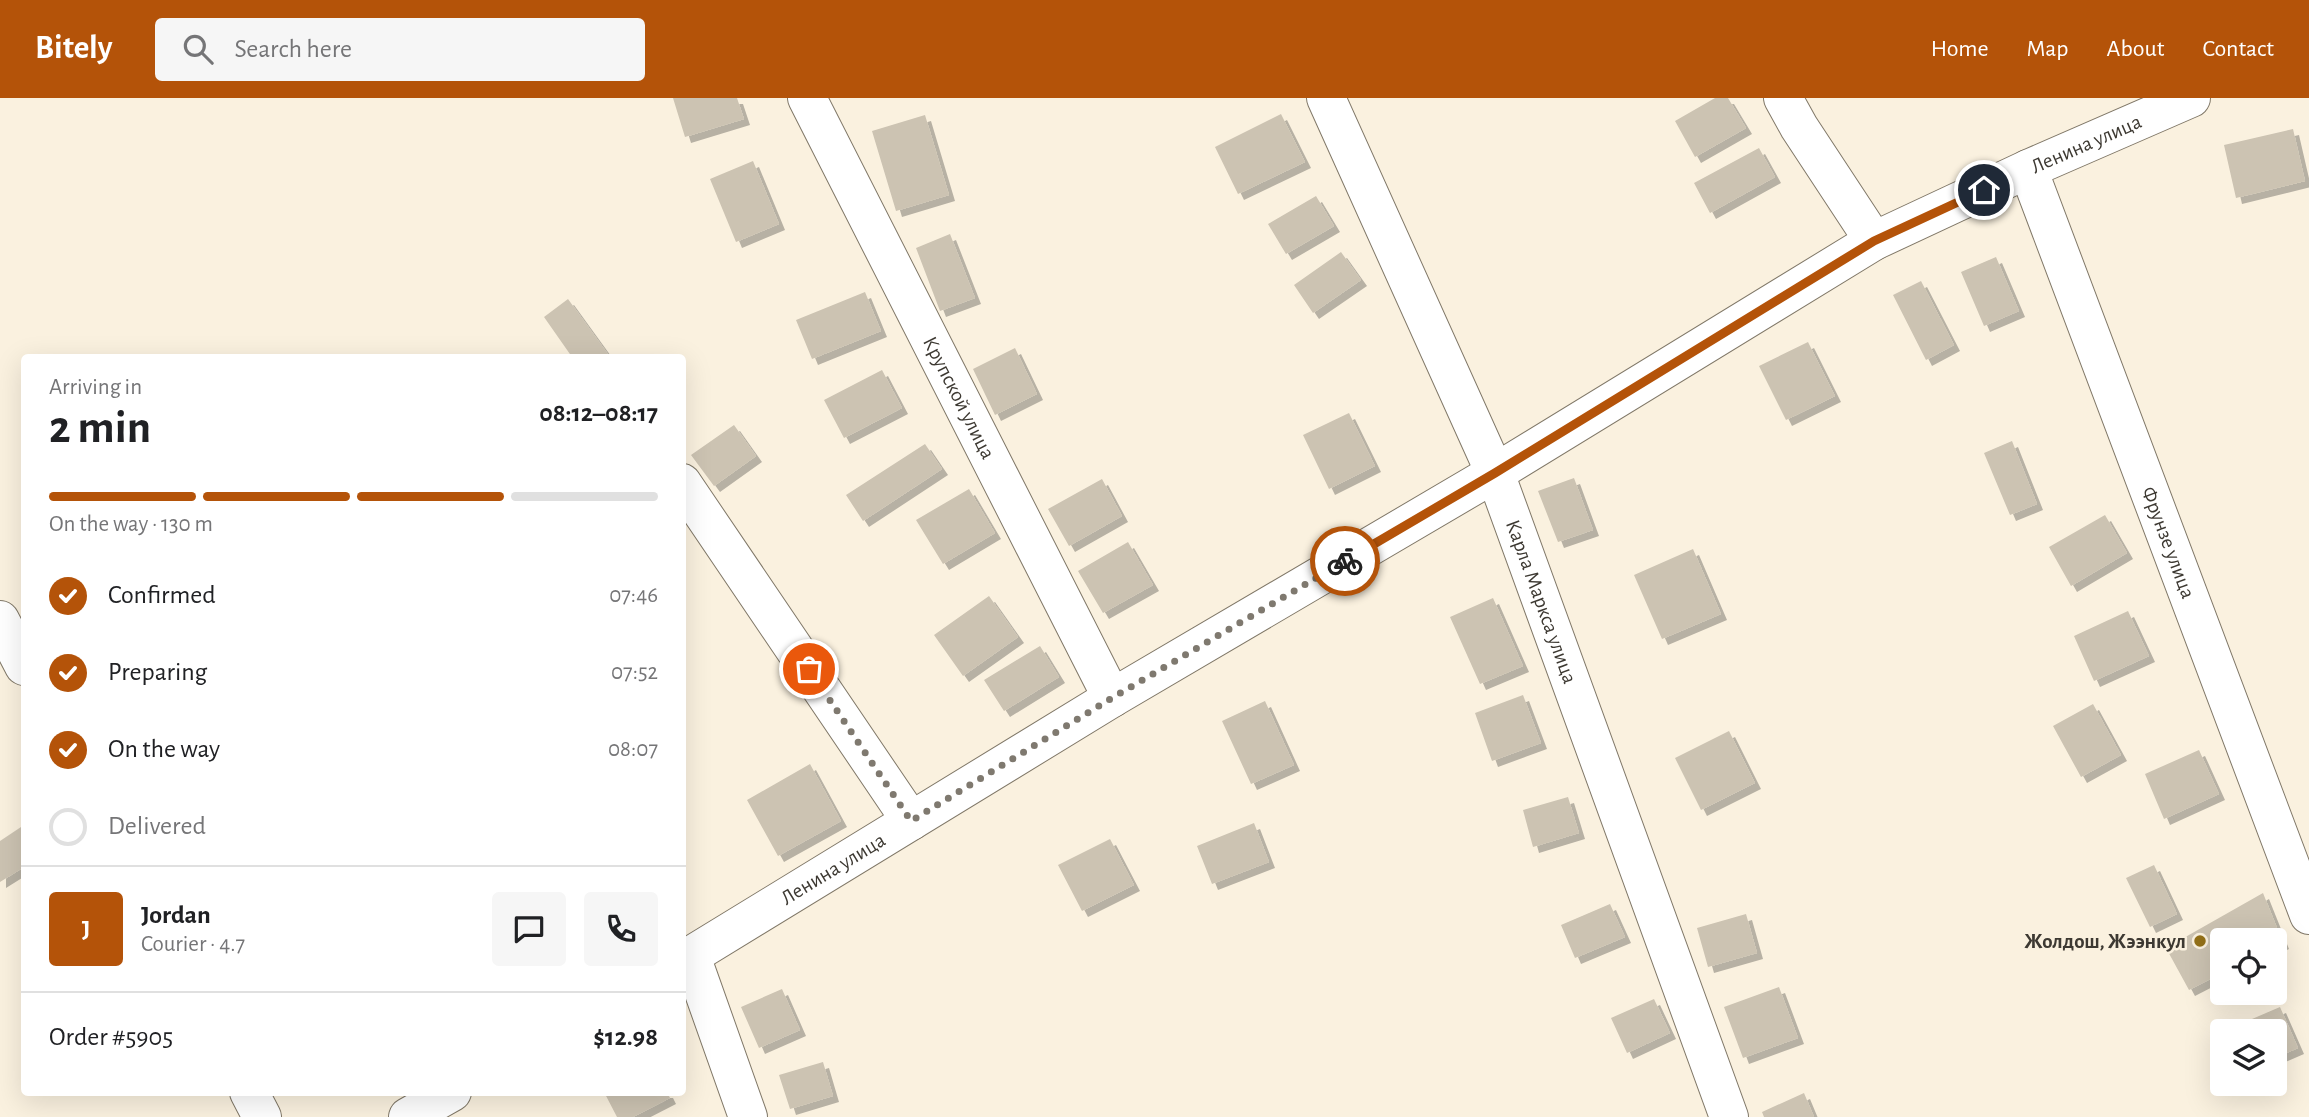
<!DOCTYPE html>
<meta charset="utf-8">
<style>
body{margin:0;font-family:"Alegreya Sans",sans-serif;background:#f6f6f6;color:#202124;height:100vh;display:flex;flex-direction:column;font-size:26px;white-space:nowrap}
*{box-sizing:border-box;margin:0}
p{font-size:23px;color:#757577}
.icon{flex:none;width:38px;height:38px;fill:none;stroke:currentColor;stroke-width:2;stroke-linecap:round;stroke-linejoin:round}
.map{position:relative;flex:1;overflow:hidden}
.drawer{position:absolute;left:21px;top:256px;width:665px;height:742px;display:flex;flex-direction:column;background:#fff;border-radius:7px;box-shadow:0 7px 28px #0002}
.drawer>*{flex:none}
.controls{position:absolute;left:2210px;top:830px;display:grid;gap:14px}
.controls a{display:grid;place-items:center;width:77px;height:77px;border-radius:7px;background:#fff;box-shadow:0 7px 28px #0002;font-size:35px}
.pin{position:absolute;display:grid;place-items:center;width:60px;height:60px;color:#fff;margin:-30px;border:4px solid #fff;border-radius:50%;box-shadow:0 2px 7px #0007}
.courier{position:absolute;display:grid;place-items:center;width:70px;height:70px;margin:-35px;border:5px solid #b45309;border-radius:50%;background:#fff;color:#222;box-shadow:0 2px 9px #0007}
.overview em{font-style:normal;font-weight:700}
.overview div{display:flex;flex-direction:column-reverse}
.overview{display:flex;align-items:center;justify-content:space-between;height:119px;padding:0 28px}
h1{font-size:46px;font-weight:700;line-height:52px}
.bar{display:grid;grid-template-columns:repeat(4,1fr);gap:10px 7px;align-content:center;height:84px;padding:0 28px}
.bar i{height:9px;border-radius:5px;background:#e0e0e0}
.bar .active{background:#b45309}
.bar p{grid-column:span 4}
.line{display:flex;align-items:center;gap:18px;padding:0 28px;border-top:2px solid #e0e0e0}
.line div{flex:1}
.round{display:grid;place-items:center;flex:none;width:74px;height:74px;border-radius:7px;background:#f6f6f6}
ol{padding:0 28px;list-style:none}
li{display:flex;align-items:center;gap:21px;height:77px}
li p{margin-inline-start:auto}
li .icon{padding:7px;border-radius:50%;background:#b45309;color:#fff;stroke-width:4}
li:last-child{color:#757577}
li i{width:38px;height:38px;border:4px solid #e0e0e0;border-radius:50%}
header{display:flex;align-items:center;gap:42px;box-sizing:border-box;height:98px;padding:0 35px;background:#b45309;color:#fff}
header strong{font-size:33px}
nav{display:flex;gap:38px;margin-inline-start:auto;font-size:24px}
.search{width:490px;height:63px;background:#f6f6f6;display:flex;align-items:center;gap:18px;box-sizing:border-box;padding:0 24px;border-radius:7px;color:#757577;font-size:26px}
.map>svg:first-child{display:block}
.building{fill:#ccc3b2;filter:url(#shadow)}
.lines{fill:none;stroke-linecap:round;stroke-linejoin:round}
.minor-casing{stroke:#807868;stroke-width:40}
.minor{stroke:#fff;stroke-width:38}
.done{stroke:#7f796f;stroke-width:7;stroke-dasharray:0 12.6}
.route{stroke:#b45309;stroke-width:9}
.poi-dot{fill:#937018;stroke:#faf1df;stroke-width:2.5}
.labels{text-anchor:middle;stroke-width:5;stroke-linejoin:round;paint-order:stroke}
.street-label{font-size:21px;fill:#3d3932;stroke:#faf1df}
.poi-label{font-size:21px;font-weight:bold;fill:#3d3932;stroke:#faf1df;text-anchor:end}
</style>
<header>
<strong>Bitely</strong>
<div class="search"><svg class="icon" aria-label="search" viewBox="0 0 24 24"><circle cx="10" cy="10" r="6"/><path d="M15 15l6 6"/></svg>Search here</div>
<nav><a>Home</a><a>Map</a><a>About</a><a>Contact</a></nav>
</header>
<div class="map">
<svg width="2309" height="1019" viewBox="0 0 2309 1019">
<defs>
<filter id="shadow"><feDropShadow dx="6" dy="6" stdDeviation="0" flood-color="#0004"/></filter>
</defs>
<rect width="100%" height="100%" fill="#faf1df"/>
<path class="building" d="M673,0H737L744,21L685,39Z
M1715,0H1728L1746,30L1695,59L1675,23Z
M1281,16L1305,64L1238,96L1215,49Z
M925,17L949,97L896,113L872,33Z
M2293,31L2305,83L2236,100L2224,47Z
M1759,50L1775,79L1710,115L1694,85Z
M753,63L779,126L736,144L710,81Z
M1316,98L1334,128L1286,156L1268,126Z
M950,136L975,200L940,213L916,150Z
M1341,154L1361,182L1313,215L1294,187Z
M1996,159L2019,213L1984,228L1961,174Z
M1921,183L1954,247L1926,262L1893,197Z
M865,194L881,233L812,261L796,222Z
M568,201L610,259H572L544,219Z
M1808,244L1835,298L1786,322L1759,268Z
M1015,250L1037,296L995,317L973,271Z
M882,272L902,310L844,340L824,302Z
M1349,315L1375,368L1329,391L1303,337Z
M734,327L756,358L714,388L691,357Z
M2012,343L2037,406L2010,417L1984,355Z
M925,346L942,371L863,423L846,397Z
M1574,380L1593,432L1558,444L1538,393Z
M1102,381L1122,418L1069,448L1048,411Z
M969,391L995,435L943,466L916,422Z
M2105,417L2127,455L2071,488L2049,449Z
M1128,444L1153,487L1103,515L1078,473Z
M1693,451L1721,516L1662,541L1634,477Z
M989,498L1018,539L963,578L934,537Z
M1493,500L1523,568L1480,586L1450,519Z
M2128,513L2149,558L2094,583L2074,538Z
M1040,548L1059,579L1004,613L984,582Z
M1523,597L1541,645L1492,663L1475,615Z
M1265,603L1294,667L1251,686L1222,623Z
M2093,606L2121,657L2081,679L2053,628Z
M1729,633L1755,685L1701,712L1675,660Z
M2199,652L2219,696L2164,721L2145,676Z
M810,666L841,723L778,758L747,702Z
M1568,699L1579,735L1533,749L1523,712Z
M1254,725L1269,764L1212,786L1197,748Z
M24,727V769L0,784V743Z
M1110,741L1134,787L1082,813L1058,767Z
M2154,767L2177,816L2150,829L2126,780Z
M2263,795L2283,845L2275,849V842H2222V875L2189,892L2166,850Z
M1610,806L1625,839L1575,860L1561,827Z
M1746,816L1757,855L1708,869L1697,830Z
M1779,889L1798,940L1743,960L1724,909Z
M782,891L800,932L759,950L741,909Z
M1654,901L1670,935L1627,955L1611,920Z
M2280,909L2298,950L2275,960V933H2232L2231,930Z
M823,964L833,998L790,1011L779,977Z
M604,994H667L670,1000L633,1019H617Z
M1804,995L1814,1019H1764L1762,1014Z"/>
<g class="lines">
<g class="minor-casing">
<g id="minor">
<path id="s1" d="M807,0L1112,600"/>
<path id="s2" d="M1326,0L1495,375L1729,1019"/>
<path d="M1783,0L1799,29L1874,143"/>
<path id="s3" d="M2028,71L2309,817"/>
<path d="M682,385L911,723"/>
<path d="M0,522L24,568"/>
<path d="M691,858L748,1019"/>
<path id="s4" d="M682,863L1112,600L1495,375L1874,143L2028,71L2191,0"/>
<path d="M249,994L262,1019"/>
<path d="M408,1019L452,994"/>
</g>
</g>
<use href="#minor" class="minor"/>
</g>
<g class="lines">
<path class="done" d="M809,571L911,723L1112,600L1345,463"/>
<path class="route" d="M1345,463L1495,375L1874,143L1984,92"/>
</g>
<circle class="poi-dot" cx="2200" cy="843" r="7"/>
<g class="labels">
<g class="street-label">
<text dy="7" stroke="none"><textPath href="#s4" startOffset="1626">Ленина улица</textPath></text>
<text dy="7" stroke="none"><textPath href="#s1" startOffset="336">Крупской улица</textPath></text>
<text dy="7" stroke="none"><textPath href="#s3" startOffset="399">Фрунзе улица</textPath></text>
<text dy="7" stroke="none"><textPath href="#s2" startOffset="548">Карла Маркса улица</textPath></text>
<text dy="7" stroke="none"><textPath href="#s4" startOffset="177">Ленина улица</textPath></text>
</g>
<g class="poi-label">
<text x="2186" y="850">Жолдош, Жээнкул</text>
</g>
</g>
</svg>
<div class="controls">
<a><svg class="icon" aria-label="locate" viewBox="0 0 24 24"><circle cx="12" cy="12" r="6"/><path d="M12 2v4M12 18v4M2 12h4M18 12h4"/></svg></a>
<a><svg class="icon" aria-label="layers" viewBox="0 0 24 24"><path d="M12 4l9 5-9 5-9-5zM3 14l9 5 9-5"/></svg></a>
</div>
<div class="pin" style="left:809px;top:571px;background:#ea580c"><svg class="icon" aria-label="bag" viewBox="0 0 24 24"><path d="M5 8h14l-1 12H6zM9 8a3 3 0 0 1 6 0"/></svg></div>
<div class="pin" style="left:1984px;top:92px;background:#1f2937"><svg class="icon" aria-label="home" viewBox="0 0 24 24"><path d="M3 11l9-7 9 7M6 9v11h12V9"/></svg></div>
<div class="courier" style="left:1345px;top:463px"><svg class="icon" aria-label="bike" viewBox="0 0 24 24"><circle cx="6" cy="16" r="4"/><circle cx="18" cy="16" r="4"/><path d="M6 16l4-8h5l3 8M10 8l3 8H6M13 5h3"/></svg></div>
<section class="drawer">
<div class="overview"><div><h1>2 min</h1><p>Arriving in</p></div><em>08:12–08:17</em></div>
<div class="bar"><i class="active"></i><i class="active"></i><i class="active"></i><i></i><p>On the way · 130 m</p></div>
<ol>
<li><svg class="icon" aria-label="check" viewBox="0 0 24 24"><path d="M5 12l5 5 9-10"/></svg>Confirmed<p>07:46</p></li>
<li><svg class="icon" aria-label="check" viewBox="0 0 24 24"><path d="M5 12l5 5 9-10"/></svg>Preparing<p>07:52</p></li>
<li><svg class="icon" aria-label="check" viewBox="0 0 24 24"><path d="M5 12l5 5 9-10"/></svg>On the way<p>08:07</p></li>
<li><i></i>Delivered</li>
</ol>
<div class="line" style="height:126px"><b class="round" style="background:#b45309;color:#fff">J</b><div><b>Jordan</b><p>Courier · 4.7</p></div><a class="round"><svg class="icon" aria-label="chat" viewBox="0 0 24 24"><path d="M4 5h16v11H9l-5 4z"/></svg></a><a class="round"><svg class="icon" aria-label="phone" viewBox="0 0 24 24"><path d="M5 4h4l2 5-3 2q2 4 5 5l2-3 5 2v4C11 20 4 13 5 4z"/></svg></a></div>
<div class="line" style="height:91px"><div>Order #5905</div><b>$12.98</b></div>
</section>
</div>
